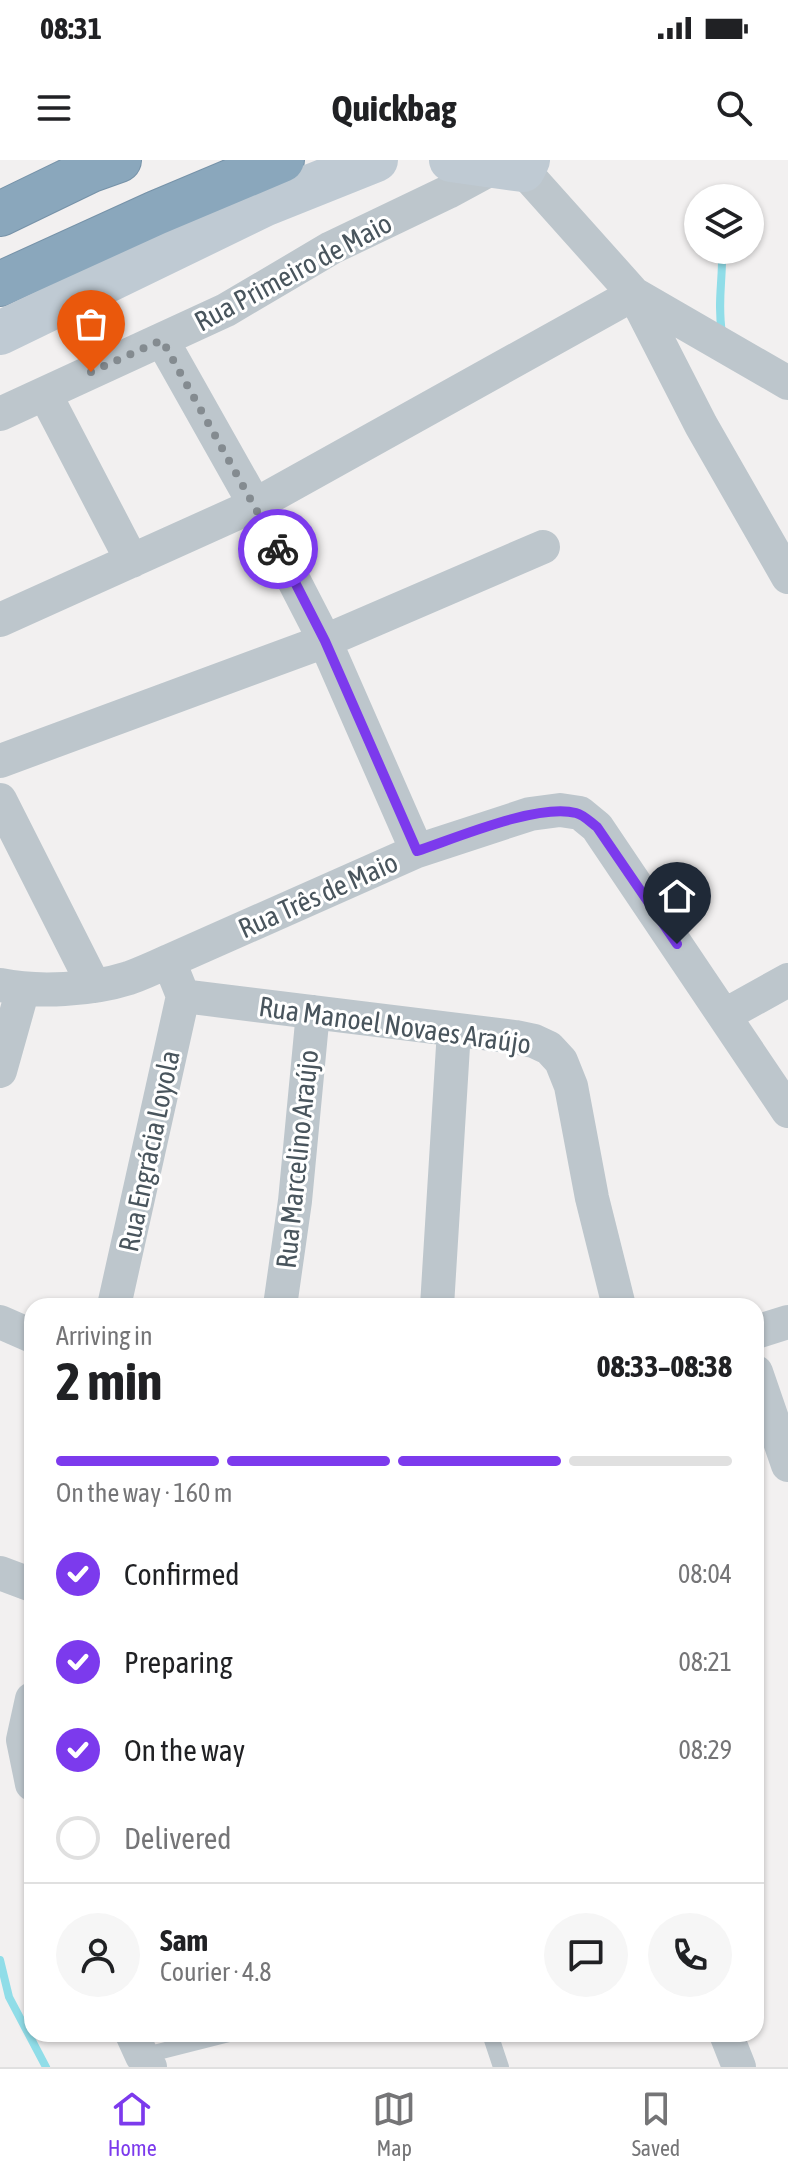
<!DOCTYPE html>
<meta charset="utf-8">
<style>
body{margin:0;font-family:"Asap Condensed",sans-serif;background:#f6f6f6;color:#202124;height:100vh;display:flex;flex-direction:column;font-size:30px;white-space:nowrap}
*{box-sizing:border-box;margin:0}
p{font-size:26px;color:#757577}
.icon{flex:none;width:44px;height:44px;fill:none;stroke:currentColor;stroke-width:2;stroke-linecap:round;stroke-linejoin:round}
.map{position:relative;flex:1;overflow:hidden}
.drawer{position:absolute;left:24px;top:1138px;width:740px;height:744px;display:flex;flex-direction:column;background:#fff;border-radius:24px;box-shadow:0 2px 6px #0004}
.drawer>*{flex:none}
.buttons{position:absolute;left:684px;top:24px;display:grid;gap:16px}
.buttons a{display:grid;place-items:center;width:80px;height:80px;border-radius:50%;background:#fff;box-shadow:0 2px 6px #0004;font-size:40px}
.pin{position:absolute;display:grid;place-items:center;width:68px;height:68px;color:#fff;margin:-82px -34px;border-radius:50% 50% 50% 0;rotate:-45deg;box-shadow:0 0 8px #0007}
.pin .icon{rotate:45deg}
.courier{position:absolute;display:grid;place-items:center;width:80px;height:80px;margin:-40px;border:6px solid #7c3aed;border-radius:50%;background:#fff;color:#222;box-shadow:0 2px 10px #0007}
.summary em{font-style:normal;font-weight:700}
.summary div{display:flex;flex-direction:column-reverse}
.summary{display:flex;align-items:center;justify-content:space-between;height:136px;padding:0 32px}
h1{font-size:52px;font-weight:700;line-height:60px}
.bar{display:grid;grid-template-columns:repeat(4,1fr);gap:12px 8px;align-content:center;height:96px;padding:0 32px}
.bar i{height:10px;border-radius:6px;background:#e0e0e0}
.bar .selected{background:#7c3aed}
.bar p{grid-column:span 4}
.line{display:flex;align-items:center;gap:20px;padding:0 32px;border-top:2px solid #e0e0e0}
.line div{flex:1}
.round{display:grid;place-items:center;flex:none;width:84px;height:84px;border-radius:42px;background:#f6f6f6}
ol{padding:0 32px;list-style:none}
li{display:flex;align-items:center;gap:24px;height:88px}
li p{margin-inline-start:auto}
li .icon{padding:8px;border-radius:50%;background:#7c3aed;color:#fff;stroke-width:4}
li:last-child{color:#757577}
li i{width:44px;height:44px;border:4px solid #e0e0e0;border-radius:50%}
.status{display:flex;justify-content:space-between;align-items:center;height:56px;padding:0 40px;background:#fff;direction:ltr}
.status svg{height:22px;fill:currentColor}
header{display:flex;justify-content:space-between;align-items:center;height:104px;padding:0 32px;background:#fff;font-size:36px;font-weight:700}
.menu{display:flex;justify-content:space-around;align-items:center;height:112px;border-top:2px solid #e0e0e0;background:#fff;font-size:22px;color:#757577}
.menu a{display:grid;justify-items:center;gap:4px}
.menu .selected{color:#7c3aed}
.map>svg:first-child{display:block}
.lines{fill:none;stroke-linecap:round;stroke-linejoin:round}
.stream{stroke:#90dde8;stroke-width:8}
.highway-casing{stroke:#7692a8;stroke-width:46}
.lane{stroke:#bdc6cc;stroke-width:16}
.street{stroke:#bdc6cc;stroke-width:34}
.secondary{stroke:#bfcad3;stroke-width:44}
.highway{stroke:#8aa7bc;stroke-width:44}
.done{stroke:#848b90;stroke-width:8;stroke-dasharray:0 14.4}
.route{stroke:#7c3aed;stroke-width:10}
.labels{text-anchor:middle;stroke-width:6;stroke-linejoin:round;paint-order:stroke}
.street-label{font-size:28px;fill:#49555d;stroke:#fff}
</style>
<div class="status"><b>08:31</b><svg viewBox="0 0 49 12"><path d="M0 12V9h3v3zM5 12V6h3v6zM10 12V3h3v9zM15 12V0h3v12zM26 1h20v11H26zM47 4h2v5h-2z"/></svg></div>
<header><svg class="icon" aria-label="menu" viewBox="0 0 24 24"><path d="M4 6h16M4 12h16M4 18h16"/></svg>Quickbag<svg class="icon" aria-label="search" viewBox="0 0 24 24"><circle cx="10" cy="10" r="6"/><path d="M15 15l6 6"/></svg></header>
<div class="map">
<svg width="788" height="1907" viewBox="0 0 788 1907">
<rect width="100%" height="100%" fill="#f2f0f0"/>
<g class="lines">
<path class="stream" d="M722,90C723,120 717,142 722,173
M0,1800L9,1837L46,1907"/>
<g class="highway-casing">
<path id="highway" d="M0,54L91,10L119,0
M0,124L156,53L282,0"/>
</g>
<path class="lane" d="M490,1874L501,1907
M142,1896L229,1874"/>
<path class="street" d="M523,10L634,134L701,265L788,417
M634,134L788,223
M162,180L255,345L325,481L417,691
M45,234L132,401
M0,254L226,150L331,88L448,32L496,6
M0,460L255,345L634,134
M0,601L325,481L543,387
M0,640L94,826
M169,801L417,691L530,654L560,650L580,653L597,667L788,951
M0,825C38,833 91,830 129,818C143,813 156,807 169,801L183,836L515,877L534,881L549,888L561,901L571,926L592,1038L619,1146
M725,855L788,820
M0,911L23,829
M114,1146L183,836
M280,1146L295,1041L313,852
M437,1146L454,870
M0,1162L32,1176
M756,1172L788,1162
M756,1212L788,1305
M0,1413L32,1425
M32,1539L23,1580L32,1624
M132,1874L142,1896L150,1907
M726,1874L739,1907"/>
<path class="secondary" d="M451,0L523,10L528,0
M0,173L266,44L376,0"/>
<use href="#highway" class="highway"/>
</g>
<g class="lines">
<path class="done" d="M91,212L162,180L278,389"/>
<path class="route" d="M278,389L325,481L417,691C456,678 538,643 576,653C584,655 590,662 597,667L677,784"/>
</g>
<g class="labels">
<g class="street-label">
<text transform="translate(293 112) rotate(-28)" y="10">Rua Primeiro de Maio</text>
<text transform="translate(318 735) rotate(-24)" y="10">Rua Três de Maio</text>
<text transform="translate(395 865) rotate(8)" y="10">Rua Manoel Novaes Araújo</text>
<text transform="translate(149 991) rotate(-78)" y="10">Rua Engrácia Loyola</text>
<text transform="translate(297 999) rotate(-84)" y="10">Rua Marcelino Araújo</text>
</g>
</g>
</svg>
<div class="buttons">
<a><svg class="icon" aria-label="layers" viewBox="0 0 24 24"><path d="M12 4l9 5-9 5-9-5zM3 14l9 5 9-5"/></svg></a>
</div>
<div class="pin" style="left:91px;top:212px;background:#ea580c"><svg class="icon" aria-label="bag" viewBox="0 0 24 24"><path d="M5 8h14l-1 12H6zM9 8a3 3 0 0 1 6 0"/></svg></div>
<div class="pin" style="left:677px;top:784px;background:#1f2937"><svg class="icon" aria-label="home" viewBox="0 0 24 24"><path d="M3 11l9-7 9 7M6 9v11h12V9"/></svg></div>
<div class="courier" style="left:278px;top:389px"><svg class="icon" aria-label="bike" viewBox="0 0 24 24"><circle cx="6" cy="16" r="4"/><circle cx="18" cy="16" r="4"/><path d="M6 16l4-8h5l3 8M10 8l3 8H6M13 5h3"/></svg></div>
<section class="drawer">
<div class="summary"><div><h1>2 min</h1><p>Arriving in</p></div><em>08:33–08:38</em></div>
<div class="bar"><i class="selected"></i><i class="selected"></i><i class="selected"></i><i></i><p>On the way · 160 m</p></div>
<ol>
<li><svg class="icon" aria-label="check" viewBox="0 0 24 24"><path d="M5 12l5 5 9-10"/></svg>Confirmed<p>08:04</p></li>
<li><svg class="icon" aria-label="check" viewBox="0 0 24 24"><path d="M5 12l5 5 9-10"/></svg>Preparing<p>08:21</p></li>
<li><svg class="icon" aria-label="check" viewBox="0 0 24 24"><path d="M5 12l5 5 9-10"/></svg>On the way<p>08:29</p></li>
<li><i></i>Delivered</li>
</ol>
<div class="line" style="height:144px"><a class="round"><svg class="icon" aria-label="person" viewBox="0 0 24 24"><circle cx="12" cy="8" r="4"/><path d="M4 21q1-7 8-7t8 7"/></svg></a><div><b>Sam</b><p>Courier · 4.8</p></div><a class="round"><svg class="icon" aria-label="chat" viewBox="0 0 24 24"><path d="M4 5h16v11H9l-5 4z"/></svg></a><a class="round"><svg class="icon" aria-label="phone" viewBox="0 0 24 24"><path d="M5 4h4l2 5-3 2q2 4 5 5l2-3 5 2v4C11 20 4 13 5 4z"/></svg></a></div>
</section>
</div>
<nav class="menu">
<a class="selected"><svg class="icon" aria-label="home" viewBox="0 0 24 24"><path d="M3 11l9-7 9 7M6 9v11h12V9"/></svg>Home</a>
<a><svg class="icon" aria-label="map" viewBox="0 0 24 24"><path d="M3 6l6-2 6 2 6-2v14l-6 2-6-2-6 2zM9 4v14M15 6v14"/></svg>Map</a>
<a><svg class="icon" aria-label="saved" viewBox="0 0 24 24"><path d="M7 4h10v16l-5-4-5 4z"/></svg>Saved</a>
</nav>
